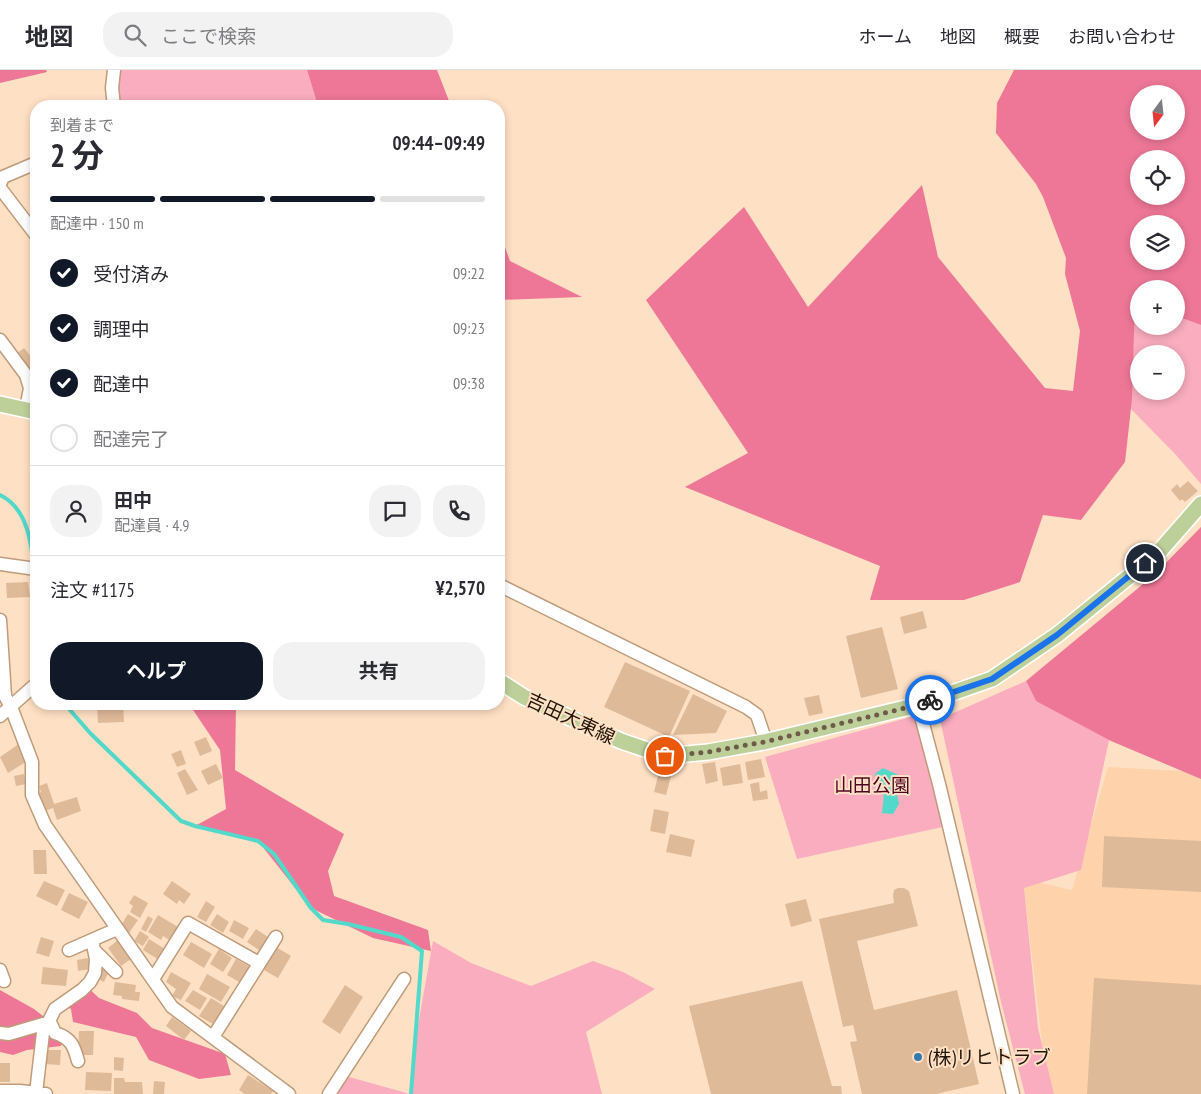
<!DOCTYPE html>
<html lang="ja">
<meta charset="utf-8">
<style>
body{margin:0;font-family:"PT Sans Narrow","Noto Sans JP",sans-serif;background:#f2f2f3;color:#2b2b33;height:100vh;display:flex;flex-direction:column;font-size:19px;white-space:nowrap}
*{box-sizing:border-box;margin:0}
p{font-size:16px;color:#7c7c81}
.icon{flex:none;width:28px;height:28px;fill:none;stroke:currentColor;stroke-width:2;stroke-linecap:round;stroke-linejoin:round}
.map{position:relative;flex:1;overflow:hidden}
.panel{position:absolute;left:30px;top:30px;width:475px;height:610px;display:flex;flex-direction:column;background:#fff;border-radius:20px;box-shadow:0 2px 8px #0003}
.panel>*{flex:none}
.needle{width:32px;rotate:195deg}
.tools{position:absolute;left:1130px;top:15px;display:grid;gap:10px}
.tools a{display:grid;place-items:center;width:55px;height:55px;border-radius:50%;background:#fff;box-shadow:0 2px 8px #0003;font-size:25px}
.pin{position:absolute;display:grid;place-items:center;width:42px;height:42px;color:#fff;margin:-21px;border:2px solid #fff;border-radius:50%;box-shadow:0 1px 5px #0007}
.courier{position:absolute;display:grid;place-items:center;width:50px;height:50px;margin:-25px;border:4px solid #1a73e8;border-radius:50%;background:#fff;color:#222;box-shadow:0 1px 6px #0007}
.head em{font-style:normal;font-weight:700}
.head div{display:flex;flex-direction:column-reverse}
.head{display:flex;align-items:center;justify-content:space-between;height:85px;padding:0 20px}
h1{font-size:32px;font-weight:700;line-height:38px}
.bar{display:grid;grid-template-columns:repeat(4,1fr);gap:8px 5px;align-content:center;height:60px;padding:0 20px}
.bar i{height:6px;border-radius:4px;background:#e1e1e2}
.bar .current{background:#111827}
.bar p{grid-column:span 4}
.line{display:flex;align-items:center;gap:12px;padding:0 20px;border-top:1px solid #e1e1e2}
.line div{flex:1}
.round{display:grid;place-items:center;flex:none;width:52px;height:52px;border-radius:20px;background:#f2f2f3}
ol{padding:0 20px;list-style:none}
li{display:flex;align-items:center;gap:15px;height:55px}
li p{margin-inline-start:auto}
li .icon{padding:5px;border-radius:50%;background:#111827;color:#fff;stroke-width:4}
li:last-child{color:#7c7c81}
li i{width:28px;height:28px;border:2px solid #e1e1e2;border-radius:50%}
.primary-button{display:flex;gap:10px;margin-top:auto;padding:10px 20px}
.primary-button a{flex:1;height:58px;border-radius:20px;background:#111827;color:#fff;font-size:20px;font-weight:700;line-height:58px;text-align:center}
.primary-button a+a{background:#f2f2f3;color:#2b2b33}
header{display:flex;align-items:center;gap:30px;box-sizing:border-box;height:70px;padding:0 25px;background:#fff;border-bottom:1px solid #e1e1e2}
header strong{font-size:24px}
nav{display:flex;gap:28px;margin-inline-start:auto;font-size:18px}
.search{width:350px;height:45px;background:#f2f2f3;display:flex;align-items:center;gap:12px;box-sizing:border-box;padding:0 18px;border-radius:20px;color:#7c7c81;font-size:19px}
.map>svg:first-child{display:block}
.built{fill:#fed2aa}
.green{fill:#f9adbe;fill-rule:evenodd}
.forest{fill:#ee7797;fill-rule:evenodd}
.water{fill:#52d9ca}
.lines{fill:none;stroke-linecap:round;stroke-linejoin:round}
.stream{stroke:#52d9ca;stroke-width:4}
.building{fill:#dfba98}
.minor-casing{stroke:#bf9b7a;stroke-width:15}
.major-casing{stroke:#fff;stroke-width:18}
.minor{stroke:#fff;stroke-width:12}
.major{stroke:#bed09a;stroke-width:15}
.done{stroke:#6e5b4a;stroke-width:5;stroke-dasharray:0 9}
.route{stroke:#1a73e8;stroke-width:6}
.poi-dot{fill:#357aaf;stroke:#fee0c4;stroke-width:2}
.labels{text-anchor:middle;stroke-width:4;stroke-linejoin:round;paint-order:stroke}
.street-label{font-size:19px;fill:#211408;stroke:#fee0c4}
.park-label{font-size:19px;fill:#500422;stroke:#fee0c4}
.poi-label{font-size:19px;fill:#211408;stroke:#fee0c4;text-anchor:start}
</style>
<header>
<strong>地図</strong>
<div class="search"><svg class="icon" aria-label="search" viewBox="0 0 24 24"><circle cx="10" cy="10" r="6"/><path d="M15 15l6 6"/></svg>ここで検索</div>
<nav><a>ホーム</a><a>地図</a><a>概要</a><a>お問い合わせ</a></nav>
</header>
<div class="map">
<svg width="1201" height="1024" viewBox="0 0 1201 1024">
<rect width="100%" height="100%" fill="#fee0c4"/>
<path class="built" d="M1108,697L1201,702V1024H1048L1023,809L1072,820Z"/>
<path class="green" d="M118,0H307L318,36H118L115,17Z
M1135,231L1139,232V256H1176V246L1201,255V414L1176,385L1131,339ZM1139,284H1176V321H1139Z
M1026,611L1036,631L1111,661L1081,800L1024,818L1038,958L1054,1024H1025L1001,932L940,649Z
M914,646L947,756L797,789L765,687Z
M433,871L471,893L531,916L593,891L623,902L655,919L586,962L602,1024H411L415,972Z
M342,1005L410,1024H332Z"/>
<path class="forest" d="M0,0H46L47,2L0,13Z
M307,0H437L451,36H318Z
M1014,0H1201V255L1176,246V219H1139V232L1135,231L1132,329L1125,392L1081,450L1043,445L1020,512L964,530H870L880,496L685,417L748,383L646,230L744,137L808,237L922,115L938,187L1045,318L1073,321L1080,261L1065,204L1066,188L1043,127L1036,114L996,63L997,33ZM1139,24H1176V61H1139ZM1139,89H1176V126H1139ZM1139,154H1176V191H1139Z
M499,161L510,191L582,227L499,230Z
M1201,457V709L1111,671L1036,631L1026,611L1154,505Z
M189,634H236L235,700L344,764L328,801L334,826L428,860L431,881L373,868L311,838L258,771L195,756L226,739L220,680Z
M83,913L99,928L137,943L152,958L225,984L231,1005L199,1009L149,990L136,967L73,952L71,939L59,933Z
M0,920L34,939L66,964L61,976L27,980L13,985L0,982Z"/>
<path class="water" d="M883,698L903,707L897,725L899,734L893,744L882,743L884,726L878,716L875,704Z"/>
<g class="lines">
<path class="stream" d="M0,425C32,440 32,485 36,514
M68,634L70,640L90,663L181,751L195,756L258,771L274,784L311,838L323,850L348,854L401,867L422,881L411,1024"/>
</g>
<path class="building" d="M24,278L36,293V299L30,304L16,284Z
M1188,411L1198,421L1185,432L1182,429L1180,431L1171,420L1177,414L1180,418Z
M28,512L30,527L7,528L6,513Z
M923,541L927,558L904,564L900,547Z
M882,557L898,619L861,628L846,566Z
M625,592L690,621L669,667L604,637Z
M693,624L727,641L716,663L673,665Z
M819,625L823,643L809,646L804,628Z
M97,634H123L124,652L98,653Z
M206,667L212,681L200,686L194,672Z
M20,673L29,690L8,703L0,687Z
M181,680L186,694L177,697L171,684Z
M761,689L765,707L748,710L745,692Z
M715,692L718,711L706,714L702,694Z
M216,694L223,708L208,715L201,701Z
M740,694L743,713L723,716L720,698Z
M185,699L198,720L187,725L177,703Z
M659,702L671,706L666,725L654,722Z
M24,704L26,714L16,716L14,706Z
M759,712L760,722L767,720L768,729L753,731L750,714Z
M47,713L54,734L77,727L81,741L57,750L53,738L45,741L39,723L41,722L39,716Z
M654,739L669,742L665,764L650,761Z
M670,764L695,770L691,787L666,782Z
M1104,766L1201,771V822L1102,817Z
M33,780H46L47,804H34Z
M44,811L65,820L57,836L36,826Z
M172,811L191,824L184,834L179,830L177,834L163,824Z
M898,818H904L909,821L918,856L857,871L874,940L957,920L979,1014L936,1024H862L850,972L857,971L853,955L843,957L819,849L894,833L893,825L894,820Z
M69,823L88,832L79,849L61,840Z
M134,825L148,833L140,848L130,842L133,836L129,833Z
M806,829L812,851L791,857L785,834Z
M206,831L215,837L206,852L197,847Z
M128,844L138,850L129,863L120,857Z
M217,844L229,852L223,863L210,855Z
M158,845L178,857L171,871L163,866L161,870L148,862Z
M148,846L153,849L146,862L141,859Z
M234,850L249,858L243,869L229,861Z
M256,859L268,867L259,880L247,872Z
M140,861L149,867L143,876L134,871Z
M41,867L54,871L49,887L36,883Z
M149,869L165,879L159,890L143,880Z
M118,870L131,889L121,896L108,878Z
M191,872L212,884L204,898L183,885Z
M276,877L291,886L278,908L262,899Z
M219,879L232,888L223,902L210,894Z
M88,888L90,899L78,901L77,890Z
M236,889L250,897L241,913L227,905Z
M100,896L109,901L104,912L94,907Z
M43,897L68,900L66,916L41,914Z
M171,902L191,913L181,930L172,926L176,919L166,912Z
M207,904L230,917L221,932L199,919Z
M1094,908L1201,915V1024H1087Z
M802,911L832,1016H841L842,1024H711L689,936Z
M115,912L136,915L135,922H140L139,931L122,929V926L113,925Z
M345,915L363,927L340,964L322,952Z
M193,920L207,928L200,940L185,931Z
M211,928L224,936L213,954L199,946Z
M172,947L191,961L184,970L166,956Z
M79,961H94L93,985H78Z
M44,980H61L60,995L44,994Z
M114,987L124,988L123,1001L114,1000Z
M0,993H10V1012H0Z
M86,1002L112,1003L111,1021L85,1020Z
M248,1005L273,1021L271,1024H245L239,1020Z
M114,1008H124L125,1012H142L143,1024H114Z
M154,1011L165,1012L164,1024H153Z"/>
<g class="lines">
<g class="minor-casing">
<path id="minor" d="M114,0L112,18L114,36
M0,114L3,107L36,93
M0,118L36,165
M0,270L26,305L30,318L26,339
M0,494L36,499
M499,515L746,637L757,645L766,672
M0,550L5,626L11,637L32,692V725L45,755L172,937L289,1024
M918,635L939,714L1013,1024
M0,646L36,614
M69,880L117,859
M94,880L116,902
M0,900L4,911
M153,909L188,853L259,893
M0,963L9,964L50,952L55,963C71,968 74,976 78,991
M213,967L276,867
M0,1021H20L46,1024
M36,1023L43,963L55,939L82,920L90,912L95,903L96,889L92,870
M329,1024L404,909"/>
</g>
<g class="major-casing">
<path id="major" d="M0,334L36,342
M499,611L524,627L621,671L665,686L708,682L764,672L918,635L992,609L1057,565L1158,483L1201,434"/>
</g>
<use href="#minor" class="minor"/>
<use href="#major" class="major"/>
</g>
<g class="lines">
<path class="done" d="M665,686L708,682L764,672L918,635L930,630"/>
<path class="route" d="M930,630L992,609L1057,565L1145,493"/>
</g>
<circle class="poi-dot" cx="918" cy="987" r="5"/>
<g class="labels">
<g class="street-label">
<text transform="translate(571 648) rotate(25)" y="7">吉田大東線</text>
</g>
<g class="park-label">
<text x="872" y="722">山田公園</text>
</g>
<g class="poi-label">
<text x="928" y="994">(株)リヒトラブ</text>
</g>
</g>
</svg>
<div class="tools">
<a><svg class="needle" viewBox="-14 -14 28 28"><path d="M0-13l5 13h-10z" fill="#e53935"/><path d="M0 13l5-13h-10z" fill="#7c7c81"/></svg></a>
<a><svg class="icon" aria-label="locate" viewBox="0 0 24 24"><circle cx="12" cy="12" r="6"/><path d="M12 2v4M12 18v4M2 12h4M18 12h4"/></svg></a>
<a><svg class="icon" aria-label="layers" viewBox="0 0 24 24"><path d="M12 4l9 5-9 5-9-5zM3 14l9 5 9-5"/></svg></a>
<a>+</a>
<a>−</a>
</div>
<div class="pin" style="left:665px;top:686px;background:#ea580c"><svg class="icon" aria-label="bag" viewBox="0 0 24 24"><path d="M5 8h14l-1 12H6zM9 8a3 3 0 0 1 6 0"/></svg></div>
<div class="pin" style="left:1145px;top:493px;background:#1f2937"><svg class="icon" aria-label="home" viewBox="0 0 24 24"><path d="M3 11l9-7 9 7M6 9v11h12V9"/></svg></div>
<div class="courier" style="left:930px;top:630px"><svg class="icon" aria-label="bike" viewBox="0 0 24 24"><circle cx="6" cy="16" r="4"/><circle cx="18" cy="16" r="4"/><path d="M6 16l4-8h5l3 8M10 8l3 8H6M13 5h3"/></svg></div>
<section class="panel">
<div class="head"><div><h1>2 分</h1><p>到着まで</p></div><em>09:44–09:49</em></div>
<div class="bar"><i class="current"></i><i class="current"></i><i class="current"></i><i></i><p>配達中 · 150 m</p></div>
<ol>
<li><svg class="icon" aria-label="check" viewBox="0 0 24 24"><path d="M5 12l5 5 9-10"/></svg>受付済み<p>09:22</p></li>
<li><svg class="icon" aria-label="check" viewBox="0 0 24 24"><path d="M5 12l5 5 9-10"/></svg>調理中<p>09:23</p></li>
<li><svg class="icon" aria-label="check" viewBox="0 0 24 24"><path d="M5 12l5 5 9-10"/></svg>配達中<p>09:38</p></li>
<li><i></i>配達完了</li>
</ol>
<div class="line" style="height:90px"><a class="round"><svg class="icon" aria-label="person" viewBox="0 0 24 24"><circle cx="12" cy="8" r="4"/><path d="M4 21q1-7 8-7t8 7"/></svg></a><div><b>田中</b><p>配達員 · 4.9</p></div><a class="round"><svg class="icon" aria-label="chat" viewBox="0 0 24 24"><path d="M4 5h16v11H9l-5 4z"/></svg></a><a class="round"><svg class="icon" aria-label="phone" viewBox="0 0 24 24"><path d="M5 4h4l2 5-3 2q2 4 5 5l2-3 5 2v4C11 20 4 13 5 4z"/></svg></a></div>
<div class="line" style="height:65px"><div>注文 #1175</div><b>¥2,570</b></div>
<div class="primary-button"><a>ヘルプ</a><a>共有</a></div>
</section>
</div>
